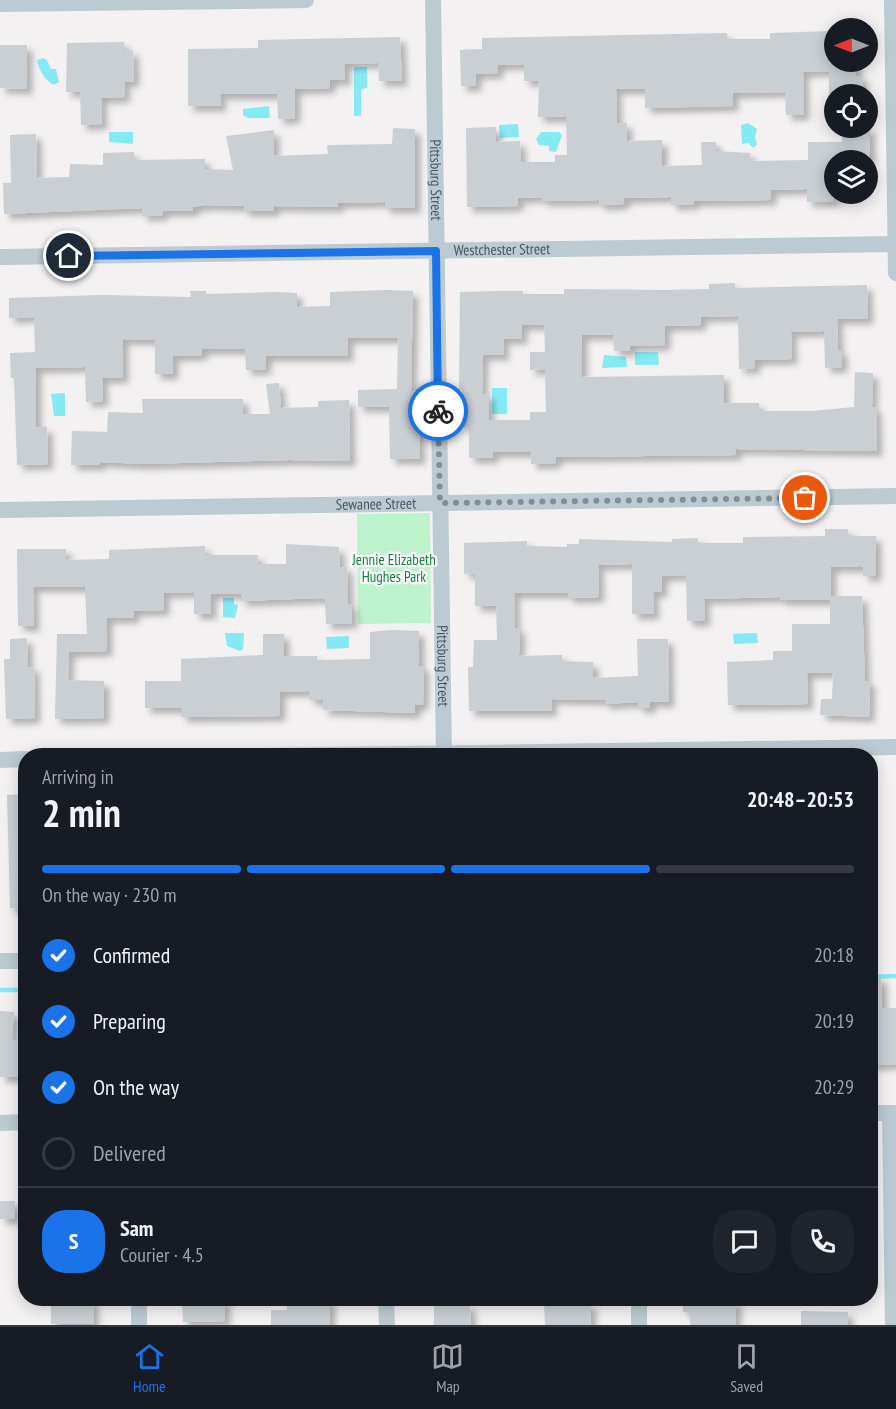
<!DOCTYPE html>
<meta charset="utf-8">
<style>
body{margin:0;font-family:"PT Sans Narrow",sans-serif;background:#20242c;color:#f1f3f6;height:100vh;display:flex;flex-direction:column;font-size:22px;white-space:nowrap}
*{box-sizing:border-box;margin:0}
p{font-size:20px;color:#9ea1a6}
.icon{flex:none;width:33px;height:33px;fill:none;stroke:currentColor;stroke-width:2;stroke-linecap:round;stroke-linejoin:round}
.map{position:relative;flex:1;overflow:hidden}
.sheet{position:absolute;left:18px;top:748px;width:860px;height:558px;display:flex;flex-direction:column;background:#171b24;border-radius:24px;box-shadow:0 3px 15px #0003}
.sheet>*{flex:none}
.needle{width:39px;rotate:270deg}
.tools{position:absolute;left:824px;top:18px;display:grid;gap:12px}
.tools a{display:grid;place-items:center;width:54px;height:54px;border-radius:50%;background:#171b24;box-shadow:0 3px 15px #0003;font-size:30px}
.pin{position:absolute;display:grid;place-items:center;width:51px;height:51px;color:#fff;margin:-26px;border:3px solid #fff;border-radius:50%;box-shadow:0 2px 6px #0007}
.courier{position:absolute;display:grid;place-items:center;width:60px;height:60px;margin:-30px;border:4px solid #1a73e8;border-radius:50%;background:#fff;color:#222;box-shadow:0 2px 8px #0007}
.head em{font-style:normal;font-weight:700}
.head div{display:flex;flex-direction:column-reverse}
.head{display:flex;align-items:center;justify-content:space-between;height:102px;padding:0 24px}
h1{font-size:39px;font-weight:700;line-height:45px}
.bar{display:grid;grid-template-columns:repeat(4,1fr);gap:9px 6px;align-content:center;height:72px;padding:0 24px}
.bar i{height:8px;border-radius:4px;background:#363941}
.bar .on{background:#1a73e8}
.bar p{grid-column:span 4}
.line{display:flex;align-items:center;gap:15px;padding:0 24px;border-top:2px solid #363941}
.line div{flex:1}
.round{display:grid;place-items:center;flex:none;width:63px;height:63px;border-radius:24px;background:#20242c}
ol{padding:0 24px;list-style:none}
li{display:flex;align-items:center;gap:18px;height:66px}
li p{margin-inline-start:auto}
li .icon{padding:6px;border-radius:50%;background:#1a73e8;color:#fff;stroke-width:4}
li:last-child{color:#9ea1a6}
li i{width:33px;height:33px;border:3px solid #363941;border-radius:50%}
.dock{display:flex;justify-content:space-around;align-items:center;height:84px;border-top:2px solid #363941;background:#171b24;font-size:16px;color:#9ea1a6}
.dock a{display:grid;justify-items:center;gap:3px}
.dock .on{color:#1a73e8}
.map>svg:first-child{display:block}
.green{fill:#bdf3cb}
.water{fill:#86eaf4}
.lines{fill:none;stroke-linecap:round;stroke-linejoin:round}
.stream{stroke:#86eaf4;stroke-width:4.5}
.building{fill:#cacfd4;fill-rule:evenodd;filter:url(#shadow)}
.minor{stroke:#bdcad1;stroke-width:16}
.done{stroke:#838d93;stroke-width:6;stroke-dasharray:0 10.8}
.route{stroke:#1a73e8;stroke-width:8}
.labels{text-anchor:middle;stroke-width:4.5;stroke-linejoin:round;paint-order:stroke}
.street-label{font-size:15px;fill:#475760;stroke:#fff}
.park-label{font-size:15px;fill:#0f843c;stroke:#fff}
</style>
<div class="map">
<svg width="896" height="1325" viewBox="0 0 896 1325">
<defs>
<filter id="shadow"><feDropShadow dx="5.5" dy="5.5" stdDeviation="3" flood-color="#0004"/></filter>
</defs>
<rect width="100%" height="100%" fill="#f3f1f1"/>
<path class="green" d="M430,513L431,623L358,624L357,514Z"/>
<path class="water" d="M43,58L47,60L51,69H56L59,82L54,85C46,82 38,69 37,60Z
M354,67H367V88L361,89V116H354Z
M269,106L270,118H248L243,115V109Z
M748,123L757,129L755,137L757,144L754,148L748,143L742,144L741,125Z
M518,124L519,137L500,138L499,125Z
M109,132H133V144L109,142Z
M541,132H559L562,135L556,152L549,151V146L539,145L536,139Z
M635,352H658L659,365H635Z
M604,355L626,357L627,367L602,368Z
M492,388H507V414H492Z
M65,393V416H54L51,394Z
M223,598H234V604L238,605L235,618L223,617Z
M225,633H244L243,649L240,651L227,646Z
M757,633L758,643L734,644L733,634Z
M349,636V648L327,649L326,637Z"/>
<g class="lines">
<path class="stream" d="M870,977L896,976
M0,990H26"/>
</g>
<path class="building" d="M834,31V62H856V76H862L863,90L848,91V94H829V71L803,72L804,115H786L785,92L733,93V106L645,108V89H616L617,123H627V141L662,140V166L702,165L701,142H716V151L750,153V161L808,160V142H842V137H851V128H870V158L834,160V201L807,202V189L771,190V200L694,201V204L671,205V197L624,198V204L599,205V200L542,201V197L518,198V206L467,207L466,128L496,127V142L520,141L521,162H555V155H567L566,117H538L539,81H524V64L498,65V73L476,74V86H461L460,50L482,49V38L727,33L728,39H770V33Z
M400,37L402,81H379L378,63L345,64V80H330V88L295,89V118L278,119L277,94H220L221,106H188V49L258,48V40Z
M124,42V51L133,50L134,81L124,82L125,97L101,98L102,124L81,125L80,92H66L67,43Z
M0,45H27V89L0,88Z
M393,128L415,129V208H385V202L338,203V207L274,206V211H244V206L206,205L193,207V211H162L163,215L142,216V208L4,214L3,183H11L10,135L36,134L37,178L69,177L70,164L103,165V153L134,152V160L205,159V169L233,170L226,136L274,130V156L328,154L327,145L392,144Z
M735,283V288L867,285L868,319H837L838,350H842V367L825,368L824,331L791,332L792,359L755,360V368L739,369L738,316L701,317V325L665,326V345L630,346V351H614L613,335H582V377L724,375V403H759V411H812L854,407L855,372L873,373L872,407H876L877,451L736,449V455L556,457V463L531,464V452H493V458H469V427H462V390H459L460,292L499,291H523V294H564V289L664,290L709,289V284ZM522,325H544L545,352H530V370L545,369L546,412H530V420H489V394H482L483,355H504L503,339H522Z
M387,290L413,291L411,392L418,391L420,459H390L389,407H358V390L397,389L398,338H348V356H266V369L246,370L245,349H202V355L173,356V374H155V340L123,339V378H102L103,401L86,402L85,367L36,368V427H47L48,464L17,465L14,378H11L10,353L35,352L34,317L9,318V298L102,295L191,297L190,291H206V294L277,292L297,293V307L330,306V292Z
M279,383L281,408L318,407V401L349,400L350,461L289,460L144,464L100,462V465H71L72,431L107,432L108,412L143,413L142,399H243V414H270L266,384Z
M825,529H848V536H876V576H863V567H831V596H862L865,681H870L869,717L820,715L821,699H832L833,673H807L808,704L728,705L727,662L773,660V651H792V624H830V600H780V597L704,599L705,621H687L686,575L662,576V592H653L654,614H632V564L598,565L599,597L568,598V593H514L515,628H520L519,656L562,655V661L593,662V678L638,676L637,639H668L669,702H650V708H638V702L605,704V700L551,699L552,711H469L468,667H473L474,640H497L496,606H475V573L464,574V543L527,541V546L567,547V544H579V539L672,542V539L698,538V543H743V537L825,536Z
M286,544L339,547L340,567H347L348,604H352V623L326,624L325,599L321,598L241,601V594H211V614H194V592L164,593V610L133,611L134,618H107V651L69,652L68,680L104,681V718L55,719L57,634H87L85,587H33L34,626H18L17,549H66V560L109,559V550L205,546V555H258V564H286Z
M392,630L419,631V666H424L423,705H415V713L323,710V700H309V691L280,692V716L181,717V708H145V681H181V659L263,655V634H284V656H317V660L370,659V632Z
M27,638L28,667H34L35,718L6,719L4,659H10V639Z
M26,794V908H10L7,795Z
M870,977H881L882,1008H896V1064L870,1065Z
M0,1011L14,1012L12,1040H26V1077H0Z
M0,1201H15V1219H0Z
M51,1299H93L94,1324H51Z
M182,1299H225V1321L183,1322Z
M287,1299H330V1325H271V1310H287Z
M736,1300V1325H690V1312H683V1301Z
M591,1303V1325H545L544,1304Z
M470,1305L471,1325H434V1306Z
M801,1311L848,1312V1325H801Z"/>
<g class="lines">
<g class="minor">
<path id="s1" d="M433,0L444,756"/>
<path d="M892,0L896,273"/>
<path d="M0,4L306,0"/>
<path id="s2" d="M0,257L896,244"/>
<path id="s3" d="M0,510L896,496"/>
<path d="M262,756L896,747"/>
<path d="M0,760L26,759"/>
<path d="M0,961H26"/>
<path d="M870,1113H896"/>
<path d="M890,1113L893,1325"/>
<path d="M0,1123L26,1122"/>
<path d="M139,1299V1325"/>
<path d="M386,1299L387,1325"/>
<path d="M639,1299V1325"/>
</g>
</g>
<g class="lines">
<path class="done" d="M438,411L440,503L805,498"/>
<path class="route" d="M69,256L436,251L438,411"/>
</g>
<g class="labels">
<g class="street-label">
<text dy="5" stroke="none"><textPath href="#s1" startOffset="180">Pittsburg Street</textPath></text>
<text dy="5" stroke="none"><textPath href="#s2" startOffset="502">Westchester Street</textPath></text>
<text dy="5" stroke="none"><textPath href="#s3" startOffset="376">Sewanee Street</textPath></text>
<text dy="5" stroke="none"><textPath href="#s1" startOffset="666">Pittsburg Street</textPath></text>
</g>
<g class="park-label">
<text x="394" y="565">Jennie Elizabeth<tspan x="394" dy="17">Hughes Park</tspan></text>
</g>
</g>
</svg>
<div class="tools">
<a><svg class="needle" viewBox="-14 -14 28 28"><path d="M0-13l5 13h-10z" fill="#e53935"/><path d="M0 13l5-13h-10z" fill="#9ea1a6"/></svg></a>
<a><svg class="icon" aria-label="locate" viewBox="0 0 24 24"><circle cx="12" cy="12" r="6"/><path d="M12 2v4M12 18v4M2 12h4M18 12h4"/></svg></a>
<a><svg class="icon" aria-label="layers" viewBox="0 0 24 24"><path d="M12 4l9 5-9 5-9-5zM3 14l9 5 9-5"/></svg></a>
</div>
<div class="pin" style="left:805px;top:498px;background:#ea580c"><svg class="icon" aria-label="bag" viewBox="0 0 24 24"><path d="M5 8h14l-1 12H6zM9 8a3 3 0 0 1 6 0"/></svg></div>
<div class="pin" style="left:69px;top:256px;background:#1f2937"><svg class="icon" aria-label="home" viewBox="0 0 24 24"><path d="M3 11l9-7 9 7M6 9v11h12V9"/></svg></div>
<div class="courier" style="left:438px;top:411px"><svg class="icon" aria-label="bike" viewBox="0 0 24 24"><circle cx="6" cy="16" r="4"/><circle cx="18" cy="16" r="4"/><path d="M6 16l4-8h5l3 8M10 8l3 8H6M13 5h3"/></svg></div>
<section class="sheet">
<div class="head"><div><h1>2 min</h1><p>Arriving in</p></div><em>20:48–20:53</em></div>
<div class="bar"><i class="on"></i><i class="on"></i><i class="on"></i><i></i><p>On the way · 230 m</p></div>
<ol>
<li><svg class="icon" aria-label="check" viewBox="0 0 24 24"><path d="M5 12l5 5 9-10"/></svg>Confirmed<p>20:18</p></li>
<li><svg class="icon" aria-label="check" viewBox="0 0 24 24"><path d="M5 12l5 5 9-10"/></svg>Preparing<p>20:19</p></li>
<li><svg class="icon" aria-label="check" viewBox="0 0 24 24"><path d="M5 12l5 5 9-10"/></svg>On the way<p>20:29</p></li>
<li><i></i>Delivered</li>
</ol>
<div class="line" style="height:108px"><b class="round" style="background:#1a73e8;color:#fff">S</b><div><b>Sam</b><p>Courier · 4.5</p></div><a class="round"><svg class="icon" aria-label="chat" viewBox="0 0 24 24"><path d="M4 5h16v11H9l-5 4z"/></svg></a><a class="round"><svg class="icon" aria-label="phone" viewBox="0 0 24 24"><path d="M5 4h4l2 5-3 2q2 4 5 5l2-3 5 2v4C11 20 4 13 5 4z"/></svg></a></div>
</section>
</div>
<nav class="dock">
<a class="on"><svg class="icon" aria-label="home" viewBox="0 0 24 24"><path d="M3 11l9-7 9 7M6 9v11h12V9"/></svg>Home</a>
<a><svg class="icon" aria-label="map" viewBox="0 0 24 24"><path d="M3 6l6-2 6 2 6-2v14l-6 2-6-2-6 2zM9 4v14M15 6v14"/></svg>Map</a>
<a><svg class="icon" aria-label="saved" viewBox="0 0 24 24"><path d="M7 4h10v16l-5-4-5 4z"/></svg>Saved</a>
</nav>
